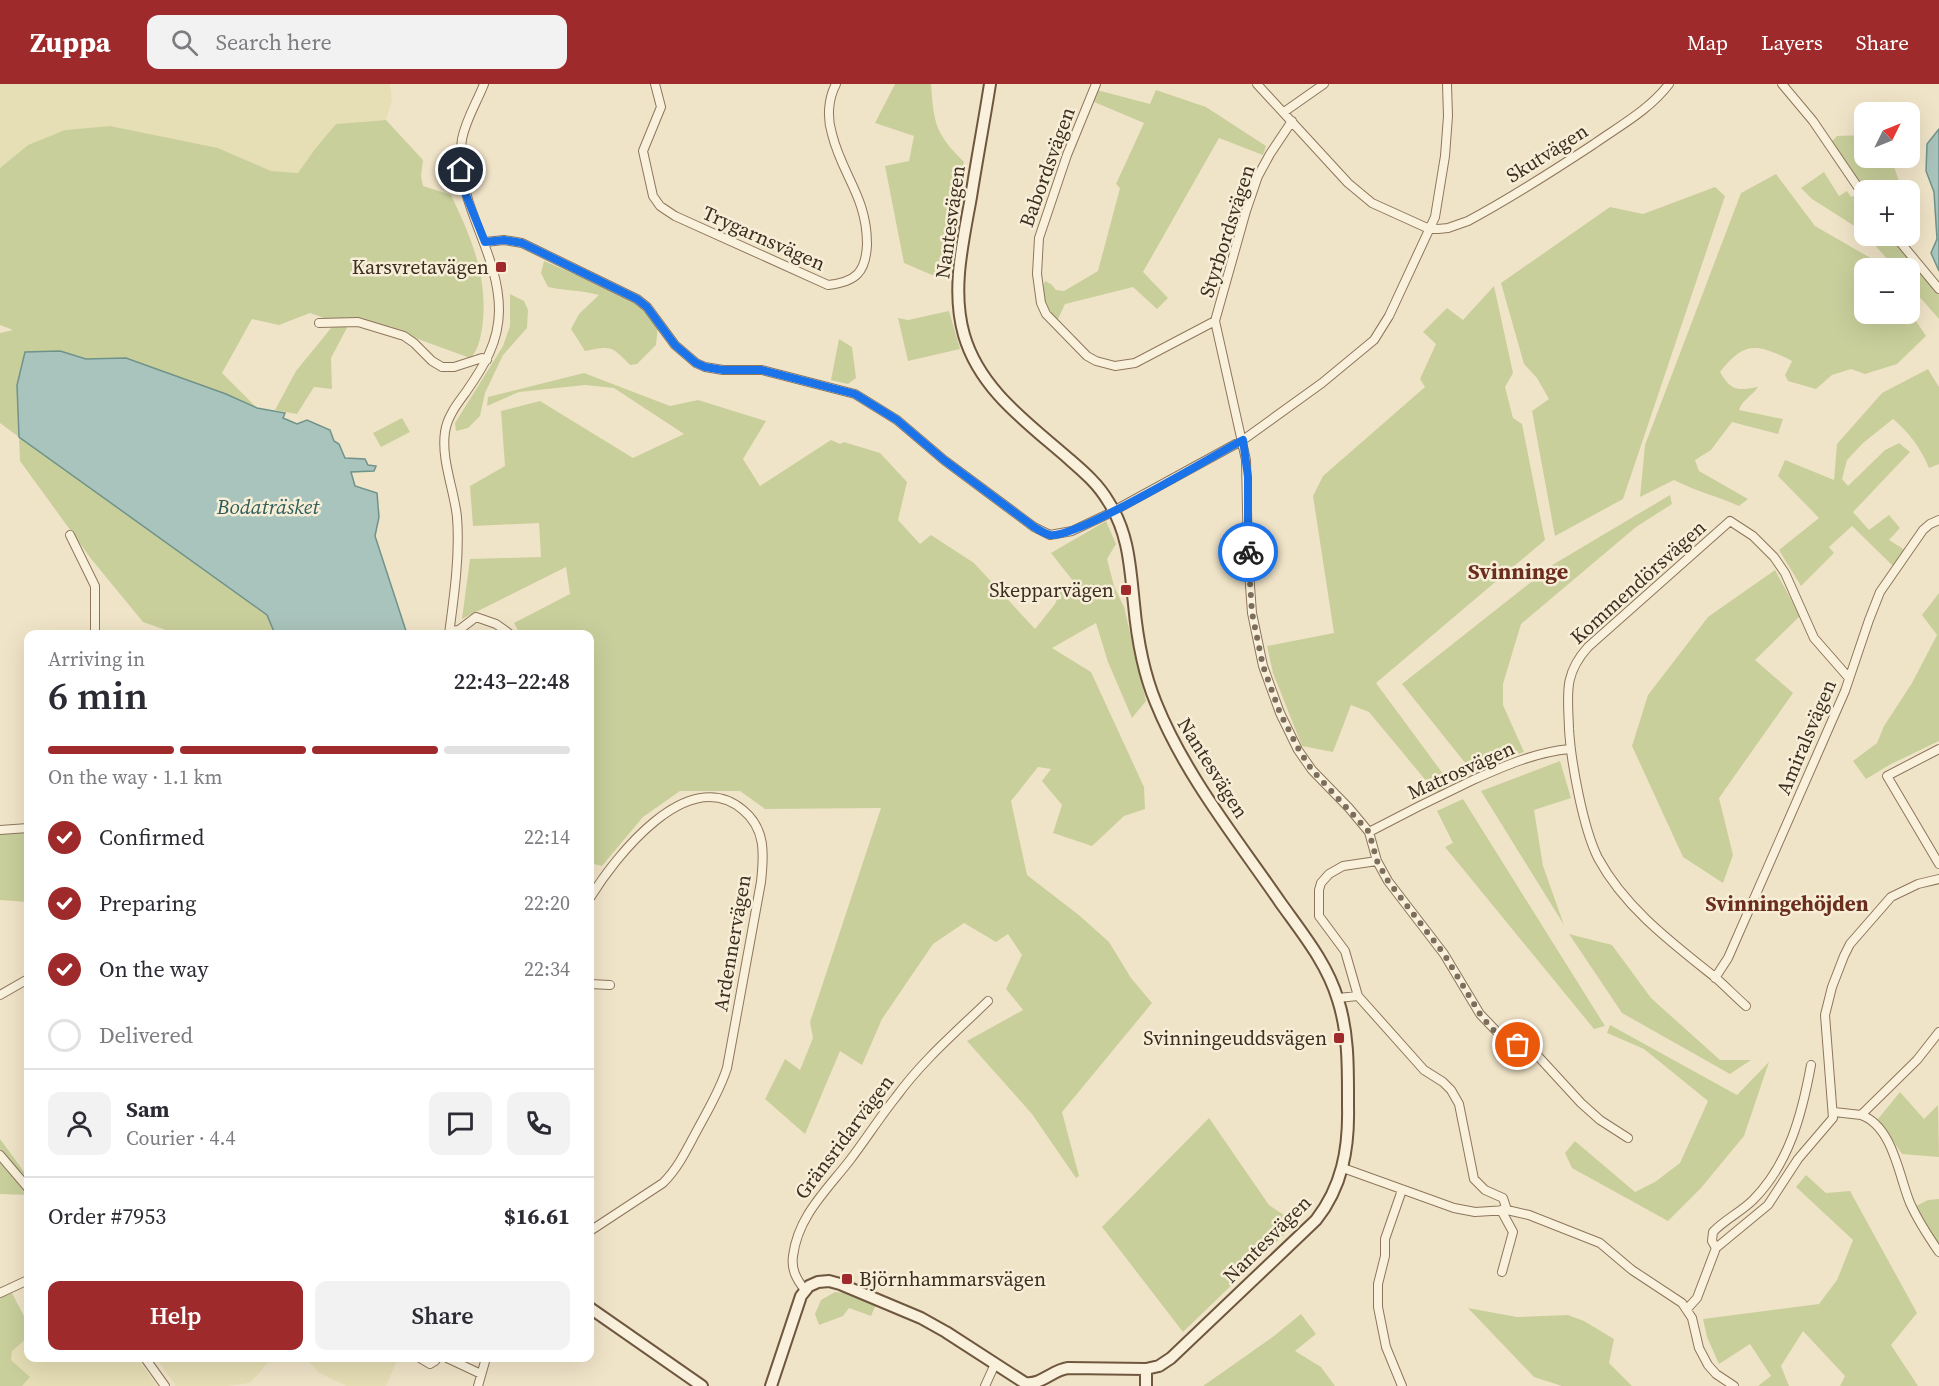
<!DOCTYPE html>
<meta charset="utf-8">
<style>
body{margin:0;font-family:"Source Serif 4",serif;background:#f2f2f3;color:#2b2b33;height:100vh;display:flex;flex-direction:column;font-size:22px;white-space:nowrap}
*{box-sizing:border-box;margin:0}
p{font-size:20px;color:#7c7c81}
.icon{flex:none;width:33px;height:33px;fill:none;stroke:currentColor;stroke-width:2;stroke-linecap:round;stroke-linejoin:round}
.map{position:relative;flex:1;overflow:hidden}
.panel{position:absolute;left:24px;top:546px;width:570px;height:732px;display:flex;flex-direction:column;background:#fff;border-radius:12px;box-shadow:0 6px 24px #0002}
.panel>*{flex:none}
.needle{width:39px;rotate:47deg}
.buttons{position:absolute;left:1854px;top:18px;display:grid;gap:12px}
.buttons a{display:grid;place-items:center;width:66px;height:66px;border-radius:12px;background:#fff;box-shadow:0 6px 24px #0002;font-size:30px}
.pin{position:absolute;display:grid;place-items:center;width:51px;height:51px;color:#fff;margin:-26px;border:3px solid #fff;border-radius:50%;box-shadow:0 2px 6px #0007}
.courier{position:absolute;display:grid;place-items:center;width:60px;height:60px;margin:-30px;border:4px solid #1a73e8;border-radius:50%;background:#fff;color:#222;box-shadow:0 2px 8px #0007}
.overview em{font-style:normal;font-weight:600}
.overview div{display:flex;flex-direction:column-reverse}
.overview{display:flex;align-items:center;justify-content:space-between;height:102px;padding:0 24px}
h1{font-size:39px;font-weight:600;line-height:45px}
.bar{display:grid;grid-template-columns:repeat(4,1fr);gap:9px 6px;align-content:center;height:72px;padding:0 24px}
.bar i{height:8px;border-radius:4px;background:#e1e1e2}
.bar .active{background:#9e2a2b}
.bar p{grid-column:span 4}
.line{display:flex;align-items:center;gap:15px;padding:0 24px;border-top:2px solid #e1e1e2}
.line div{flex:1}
.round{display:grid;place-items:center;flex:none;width:63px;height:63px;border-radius:12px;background:#f2f2f3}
ol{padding:0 24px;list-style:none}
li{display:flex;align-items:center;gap:18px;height:66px}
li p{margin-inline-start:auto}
li .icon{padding:6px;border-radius:50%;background:#9e2a2b;color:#fff;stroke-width:4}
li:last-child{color:#7c7c81}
li i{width:33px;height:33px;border:3px solid #e1e1e2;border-radius:50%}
.primary-button{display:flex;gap:12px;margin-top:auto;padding:12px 24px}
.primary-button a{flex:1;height:69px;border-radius:12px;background:#9e2a2b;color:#fff;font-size:24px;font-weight:600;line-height:69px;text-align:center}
.primary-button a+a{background:#f2f2f3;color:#2b2b33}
header{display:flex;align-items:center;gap:36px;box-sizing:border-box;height:84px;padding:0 30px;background:#9e2a2b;color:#fff}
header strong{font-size:28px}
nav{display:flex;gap:33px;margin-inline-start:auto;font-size:21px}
.search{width:420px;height:54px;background:#f2f2f3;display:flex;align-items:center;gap:15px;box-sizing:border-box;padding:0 21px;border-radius:12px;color:#7c7c81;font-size:22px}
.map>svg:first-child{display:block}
.farmland{fill:#e6deb5}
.green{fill:#c9cf9b}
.water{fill:#a9c4bc;stroke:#6f938a;stroke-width:1.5}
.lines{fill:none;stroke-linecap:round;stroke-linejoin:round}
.street-casing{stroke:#8d765c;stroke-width:10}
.secondary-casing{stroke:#6f573f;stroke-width:14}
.street{stroke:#faf1dc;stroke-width:8}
.secondary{stroke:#faf1dc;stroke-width:10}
.done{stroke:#7c6e5b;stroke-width:6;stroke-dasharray:0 10.8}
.route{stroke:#1a73e8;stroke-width:8}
.poi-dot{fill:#9e2a2b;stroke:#f7eed8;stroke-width:2}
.labels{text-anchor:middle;stroke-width:5;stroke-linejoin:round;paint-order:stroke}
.street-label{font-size:20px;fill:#3d2e20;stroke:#f7eed8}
.poi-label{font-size:20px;fill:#3d2e20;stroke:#f7eed8;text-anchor:end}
.water-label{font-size:21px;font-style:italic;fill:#2f5d5a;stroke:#f7eed8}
.neighbourhood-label{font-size:21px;font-weight:bold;fill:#6b2e1e;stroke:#f7eed8}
.quarter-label{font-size:22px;font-weight:bold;fill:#6b2e1e;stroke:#f7eed8}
</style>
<header>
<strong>Zuppa</strong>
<div class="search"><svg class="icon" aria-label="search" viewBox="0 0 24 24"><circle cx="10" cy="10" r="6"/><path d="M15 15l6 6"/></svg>Search here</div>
<nav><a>Map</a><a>Layers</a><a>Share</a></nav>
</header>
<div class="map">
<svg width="1939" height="1302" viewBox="0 0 1939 1302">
<rect width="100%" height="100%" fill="#f0e4c8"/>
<path class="farmland" d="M0,0H390L392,16L386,36L336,40L315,65L299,89L271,87L218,64L110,42L65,46L28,61L0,84Z
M28,1253V1274H137L157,1302H22L29,1293L11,1276L12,1266Z
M156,1274H272L250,1299L227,1302H176Z
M306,1274H398L386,1302H346L318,1288Z"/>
<path class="green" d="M895,0H931C934,40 935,49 964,78L944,191H932L904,179L885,82L909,77L914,52L875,39Z
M1097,6L1150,20L1156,6L1206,23L1266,62L1263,71L1219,54L1143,188L1168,214L1157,225L1133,203L1065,220L1057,237C1049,226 1039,211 1045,197L1051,200L1056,206L1064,207L1098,187L1120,104L1116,100L1144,39L1094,18Z
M386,36L423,76L421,92L423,102L451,111C472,155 489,195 482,245C480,255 478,267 470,274L363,235L349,240L331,274L332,305L314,303L297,330L275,326L296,287L336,238L310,229L279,241L252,235L222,289L257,324L226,310L126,274L86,275L60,267L25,268L17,301L267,531L275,550H177L143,538L92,476L20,377L19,353L0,339V249L13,246L0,241V84L28,61L65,46L110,42L218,64L271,87L298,89L315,65L336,40Z
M1864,51V74H1891L1902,106H1865L1831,58L1837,52Z
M1824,88L1839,112L1847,107L1851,113L1856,111L1864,121V148L1812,115L1801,104Z
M1776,90L1815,142L1874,176L1880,184H1864V230L1910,228L1926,252L1897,280L1865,290L1851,285L1832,291L1816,305L1788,297L1785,291L1792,277C1758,260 1745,256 1720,288C1731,307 1738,307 1758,303C1752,312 1742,316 1739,326L1783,335L1778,350L1732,338L1711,366L1695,376L1699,387L1748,415L1739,422C1717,412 1695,407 1674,396L1640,413L1645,361L1741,109Z
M1715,103L1725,112L1623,415L1555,452L1532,327L1549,315L1537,294L1524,280L1501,199L1610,123L1643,130Z
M1867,152H1889L1939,211V235L1910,202V184H1895Z
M544,177L629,214L646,226L658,242L656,261L637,280L630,281C611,261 611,262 585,267L571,245L579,230L599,211C582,206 566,207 548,203L541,189Z
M1494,202L1513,289L1505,303L1513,334L1522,340L1545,456L1376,599L1452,702L1437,710L1369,628L1351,621L1333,668L1302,662L1273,589L1267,562L1334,549L1313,412L1323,392L1425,303L1420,295L1436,260L1423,248L1447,224L1463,236Z
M510,210L524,217L528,226L527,244L503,271L485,309L480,332L468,344L456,347L455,339L503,262L510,242Z
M949,227L960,265L908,277L898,234L908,236Z
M839,255L852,263L856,294L848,300L831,296Z
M1928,285L1939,303V380L1929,384C1921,365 1909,348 1893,335L1863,359L1847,376L1842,395L1848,402L1885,366L1899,359L1910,368L1853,428L1869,446L1889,431L1900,444L1889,456L1905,466L1894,483L1852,442L1829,463L1834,469L1801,502L1779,466L1819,434L1778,392L1785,376L1834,396L1837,360L1882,309Z
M584,289L670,322L698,316L766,337L743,375L760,402L831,356L840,360L844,358L880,369L907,398L898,436L920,460L931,451L974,479L1035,545L1055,520L1060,508L1073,497L1051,469L1106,437L1116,460L1107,475L1114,502L1124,523L1146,617L1132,634L1108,578L1096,539L1052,564L1091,588L1144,703L1145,725L1124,732L1092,762L1053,749L1062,721L1042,697L1051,685L1038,683L1011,717L1027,791L1080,832L1109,858L1131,894L1152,919L1062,1028L1079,1092L1076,1094L1032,1030L967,957L1023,926L1006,905L1022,871L1008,850L996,858L964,839L933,860L882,935L862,981L840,967L805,1050L765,1015L785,975L800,986L813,954L810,938L881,724L765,725L740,707H680L643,733L602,782L590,779V550H520L514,539L570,510L566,483L462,535L470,475L541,473L539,439L473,442L470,402L505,382L501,327L540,317L633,374L684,350L614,304L585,301L519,308L487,322L488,313Z
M402,334L410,348L381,363L373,349Z
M1670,411L1672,420L1636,443L1521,540L1503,600V621L1524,668L1470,685L1402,600L1554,480Z
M1775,486L1800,532L1755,576L1793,609L1719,714L1733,771L1723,799L1683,773L1632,662L1648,611L1708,533Z
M1939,509V657L1891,680L1866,695L1853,677L1877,659L1884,642L1912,599L1937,551L1922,531Z
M1560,677L1571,714L1534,726L1543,782L1564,841L1481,707Z
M1463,715L1605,942L1594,945L1445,763L1453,759L1437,727Z
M0,744L28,746V818L0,816Z
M1569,850L1612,861L1651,914L1720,976H1751L1730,990L1622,929Z
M1610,941L1737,1011L1769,978L1744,1052L1701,1104L1668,1137L1572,1084L1565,1069L1575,1057L1635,1108L1655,1098L1680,1079L1708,1017L1644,965L1607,949Z
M1900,1008L1924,1035L1938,1021L1939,1073L1902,1070L1878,1035Z
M1209,1034L1269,1121L1296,1139L1183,1248L1102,1143Z
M0,1055L28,1093V1111L0,1110Z
M1806,1091L1826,1109L1850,1107L1917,1229L1891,1261L1918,1302H1840L1845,1292L1803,1247L1781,1282L1789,1302H1758L1771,1292L1750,1260L1719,1280L1707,1253L1703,1235L1819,1220L1837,1196L1853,1156L1796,1103Z
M1939,1115V1165L1928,1148L1916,1122L1928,1116Z
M835,1208L849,1209L877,1218L871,1232L849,1224L843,1232L819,1241L815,1230L821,1216Z
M12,1209L26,1236L28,1237V1253L12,1267L11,1276L30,1293L22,1302H0V1213Z
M1468,1224L1517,1233L1568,1231L1584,1237L1614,1255L1609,1279L1632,1302H1562L1534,1293Z
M1301,1230L1316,1250L1295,1267L1321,1283L1335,1302H1203L1274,1252Z"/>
<path class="water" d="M1939,45V187L1931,169L1937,155L1934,108L1926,87L1927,60Z
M60,267L86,275L126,274L226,310L257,324L285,329L283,334L297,340L307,336L330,346L334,357L339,360L345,374L365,375L368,381L376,382L374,387L351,388L355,402L377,409L379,433L375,452L407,550H275L267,531L19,353L17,301L25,268Z"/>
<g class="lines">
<g class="street-casing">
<path id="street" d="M655,0L661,23L643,67L653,112L660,122L675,132L828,201C855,198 866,189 867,160C867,113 842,91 832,50C827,34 828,15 836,0
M1096,0L1067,71L1039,154L1037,190L1041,219L1046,230L1087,272L1096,277L1115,282L1135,279L1215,237
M1257,0L1348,99L1372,119L1425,143L1438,145L1448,144L1468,137C1511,114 1553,87 1594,60C1621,41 1649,26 1669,0
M1782,0L1813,37L1864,112
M1284,28L1324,0
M1292,37L1270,70L1258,92L1246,127L1215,237L1246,376L1248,474L1252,529L1263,582L1280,629L1298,666L1312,686L1349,724L1369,748L1377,777L1388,797L1444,870L1480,930L1500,951L1536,970L1581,1019L1600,1036L1628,1054
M1895,152L1939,205
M485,158L504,156L522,159L637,215L647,223L675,261L696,279L705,283L723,286H762L855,310L897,336L944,376L1034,443L1050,451L1072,447L1108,430L1243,356L1322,299L1374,256L1389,232L1435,133L1445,72L1448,32L1447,0
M319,239L358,238L404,252L414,259L432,277L442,283H454L482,274L487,276
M70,451L95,502V550
M450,547L459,546L476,533L496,540L510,550
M449,550C454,513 460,471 457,433C454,405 441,376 445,348C447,333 457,320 466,308C484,282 499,258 499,226C499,165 452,116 462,55C466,35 477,18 484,0
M1939,665L1887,692L1939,780
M0,746L28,744
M1369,748C1403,730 1437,713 1473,696C1504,682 1536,668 1570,665
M1377,777L1343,782L1329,790L1321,799L1319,806V832L1345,867L1358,912L1424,986L1443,998L1451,1006L1459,1020L1474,1095L1485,1106L1503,1114L1507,1126
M590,814C615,773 688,679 743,726C766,745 764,770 761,798L727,984C719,1009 706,1029 694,1052C685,1069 677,1085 663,1099L590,1147
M1715,894L1728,874L1845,607L1869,536L1880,508L1923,446L1930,440L1939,436
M590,900L610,901
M0,911L28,895
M1338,914L1358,912
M1746,922C1736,913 1726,903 1716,894C1672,859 1625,824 1598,774C1583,744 1571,678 1569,645C1568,610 1563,591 1588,563L1730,437L1753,452L1774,473L1785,489L1814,554L1849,594
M1834,1028L1861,1031L1917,976L1939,948
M1861,1031C1893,1042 1899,1093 1910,1119C1918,1137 1928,1152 1939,1168
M0,1071L28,1104
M1343,1084L1454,1124L1475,1128L1507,1126L1529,1131L1600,1159L1632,1186L1682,1219L1692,1234L1699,1264L1708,1281L1716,1290L1734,1302
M1501,1126L1513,1148L1502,1188
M1716,1164L1712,1157L1713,1148C1724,1136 1741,1128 1753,1116C1789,1080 1802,1030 1811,981
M805,1206C797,1196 791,1186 793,1172C798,1132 827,1106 850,1076C866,1055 880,1033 896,1013C922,977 956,948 988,917
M0,1209L28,1196
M1687,1225L1697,1214L1716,1164L1768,1121L1798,1075L1833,1034L1825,931L1832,903L1844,872L1850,860L1891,813L1918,800L1939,795
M145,1274L165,1302
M420,1274L430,1280L435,1277L437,1274
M447,1274L481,1290
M478,1302L486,1274
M985,1302L995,1280
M1402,1302L1386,1263L1378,1223V1200L1385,1172V1155L1402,1106"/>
</g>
<g class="secondary-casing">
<path id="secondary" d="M590,1224L702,1302
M771,1302L801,1212L809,1202L818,1198L829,1197L840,1200L921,1234L946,1248L1025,1299C1042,1301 1052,1286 1068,1284L1146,1285L1159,1282L1171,1274L1316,1136C1342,1103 1349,1065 1348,1023C1348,987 1349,950 1338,916C1327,879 1302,849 1280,818C1236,754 1185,691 1156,619C1143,588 1137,553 1134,520C1130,483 1129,449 1108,417C1098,400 1084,388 1069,375C1028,339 980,306 964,251C951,206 963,158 971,113C977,75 984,38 990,0
M1146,1302V1285"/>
</g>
<use href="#street" class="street"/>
<use href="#secondary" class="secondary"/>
</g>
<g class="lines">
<path class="done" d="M1248,468L1252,529L1263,582L1280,629L1299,666L1312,686L1369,748L1377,777L1388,797L1444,870L1480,930L1492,945L1518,961"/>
<path class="route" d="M461,86L466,111L485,158L504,156L522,159L637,215L647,223L675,261L696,279L705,283L723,286H762L855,310L897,336L944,376L1034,443C1038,445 1045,450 1050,451C1076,455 1212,372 1243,356L1248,393V468"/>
</g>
<g class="poi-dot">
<rect x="495" y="177" width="12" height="12" rx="3"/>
<rect x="1120" y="500" width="12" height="12" rx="3"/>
<rect x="1333" y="948" width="12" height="12" rx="3"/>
<rect x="841" y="1189" width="12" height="12" rx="3"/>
</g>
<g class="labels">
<g class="street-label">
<text transform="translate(1547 69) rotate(-32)" y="7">Skutvägen</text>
<text transform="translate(1047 83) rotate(-70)" y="7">Babordsvägen</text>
<text transform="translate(950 138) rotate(-82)" y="7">Nantesvägen</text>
<text transform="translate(1227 147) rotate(-72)" y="7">Styrbordsvägen</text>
<text transform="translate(764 154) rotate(24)" y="7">Trygarnsvägen</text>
<text transform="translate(1638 498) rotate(-42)" y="7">Kommendörsvägen</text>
<text transform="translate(1806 653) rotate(-67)" y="7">Amiralsvägen</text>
<text transform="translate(1213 684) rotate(58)" y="7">Nantesvägen</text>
<text transform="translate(1461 686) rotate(-24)" y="7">Matrosvägen</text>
<text transform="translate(732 859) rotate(-80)" y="7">Ardennervägen</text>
<text transform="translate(844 1053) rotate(-53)" y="7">Gränsridarvägen</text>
<text transform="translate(1267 1155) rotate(-45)" y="7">Nantesvägen</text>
</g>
<g class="poi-label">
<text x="489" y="190">Karsvretavägen</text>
<text x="1114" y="513">Skepparvägen</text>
<text x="1327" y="961">Svinningeuddsvägen</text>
<text x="859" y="1202" text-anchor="start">Björnhammarsvägen</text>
</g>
<g class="water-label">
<text x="268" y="430">Bodaträsket</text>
</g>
<g class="neighbourhood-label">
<text x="1787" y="827">Svinningehöjden</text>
</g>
<g class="quarter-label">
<text x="1518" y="495">Svinninge</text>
</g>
</g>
</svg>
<div class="buttons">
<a><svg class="needle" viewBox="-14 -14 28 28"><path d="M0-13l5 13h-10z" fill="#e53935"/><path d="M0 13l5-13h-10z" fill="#7c7c81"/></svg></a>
<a>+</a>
<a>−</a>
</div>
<div class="pin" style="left:1518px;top:961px;background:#ea580c"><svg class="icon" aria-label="bag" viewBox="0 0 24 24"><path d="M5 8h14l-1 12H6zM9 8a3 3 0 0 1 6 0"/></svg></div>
<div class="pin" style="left:461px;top:86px;background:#1f2937"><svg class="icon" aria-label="home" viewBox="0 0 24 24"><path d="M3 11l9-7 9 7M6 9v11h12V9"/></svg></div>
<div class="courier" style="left:1248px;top:468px"><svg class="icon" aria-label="bike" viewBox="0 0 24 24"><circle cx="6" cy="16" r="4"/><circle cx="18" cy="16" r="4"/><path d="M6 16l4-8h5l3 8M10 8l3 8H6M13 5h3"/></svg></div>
<section class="panel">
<div class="overview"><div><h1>6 min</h1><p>Arriving in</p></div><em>22:43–22:48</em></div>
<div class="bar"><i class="active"></i><i class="active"></i><i class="active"></i><i></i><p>On the way · 1.1 km</p></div>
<ol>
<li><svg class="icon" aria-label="check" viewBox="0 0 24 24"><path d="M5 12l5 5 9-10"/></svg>Confirmed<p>22:14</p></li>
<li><svg class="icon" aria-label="check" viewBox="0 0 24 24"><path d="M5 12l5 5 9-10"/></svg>Preparing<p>22:20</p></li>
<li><svg class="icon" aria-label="check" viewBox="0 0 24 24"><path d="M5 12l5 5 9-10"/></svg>On the way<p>22:34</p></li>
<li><i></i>Delivered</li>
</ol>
<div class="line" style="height:108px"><a class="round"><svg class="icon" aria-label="person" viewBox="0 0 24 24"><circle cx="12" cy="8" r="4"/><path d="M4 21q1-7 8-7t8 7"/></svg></a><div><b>Sam</b><p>Courier · 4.4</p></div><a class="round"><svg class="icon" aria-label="chat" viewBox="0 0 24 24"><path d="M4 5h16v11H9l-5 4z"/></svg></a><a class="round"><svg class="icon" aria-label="phone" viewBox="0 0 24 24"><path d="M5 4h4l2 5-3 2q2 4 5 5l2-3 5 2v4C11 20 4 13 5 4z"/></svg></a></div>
<div class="line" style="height:78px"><div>Order #7953</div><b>$16.61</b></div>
<div class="primary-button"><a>Help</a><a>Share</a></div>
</section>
</div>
